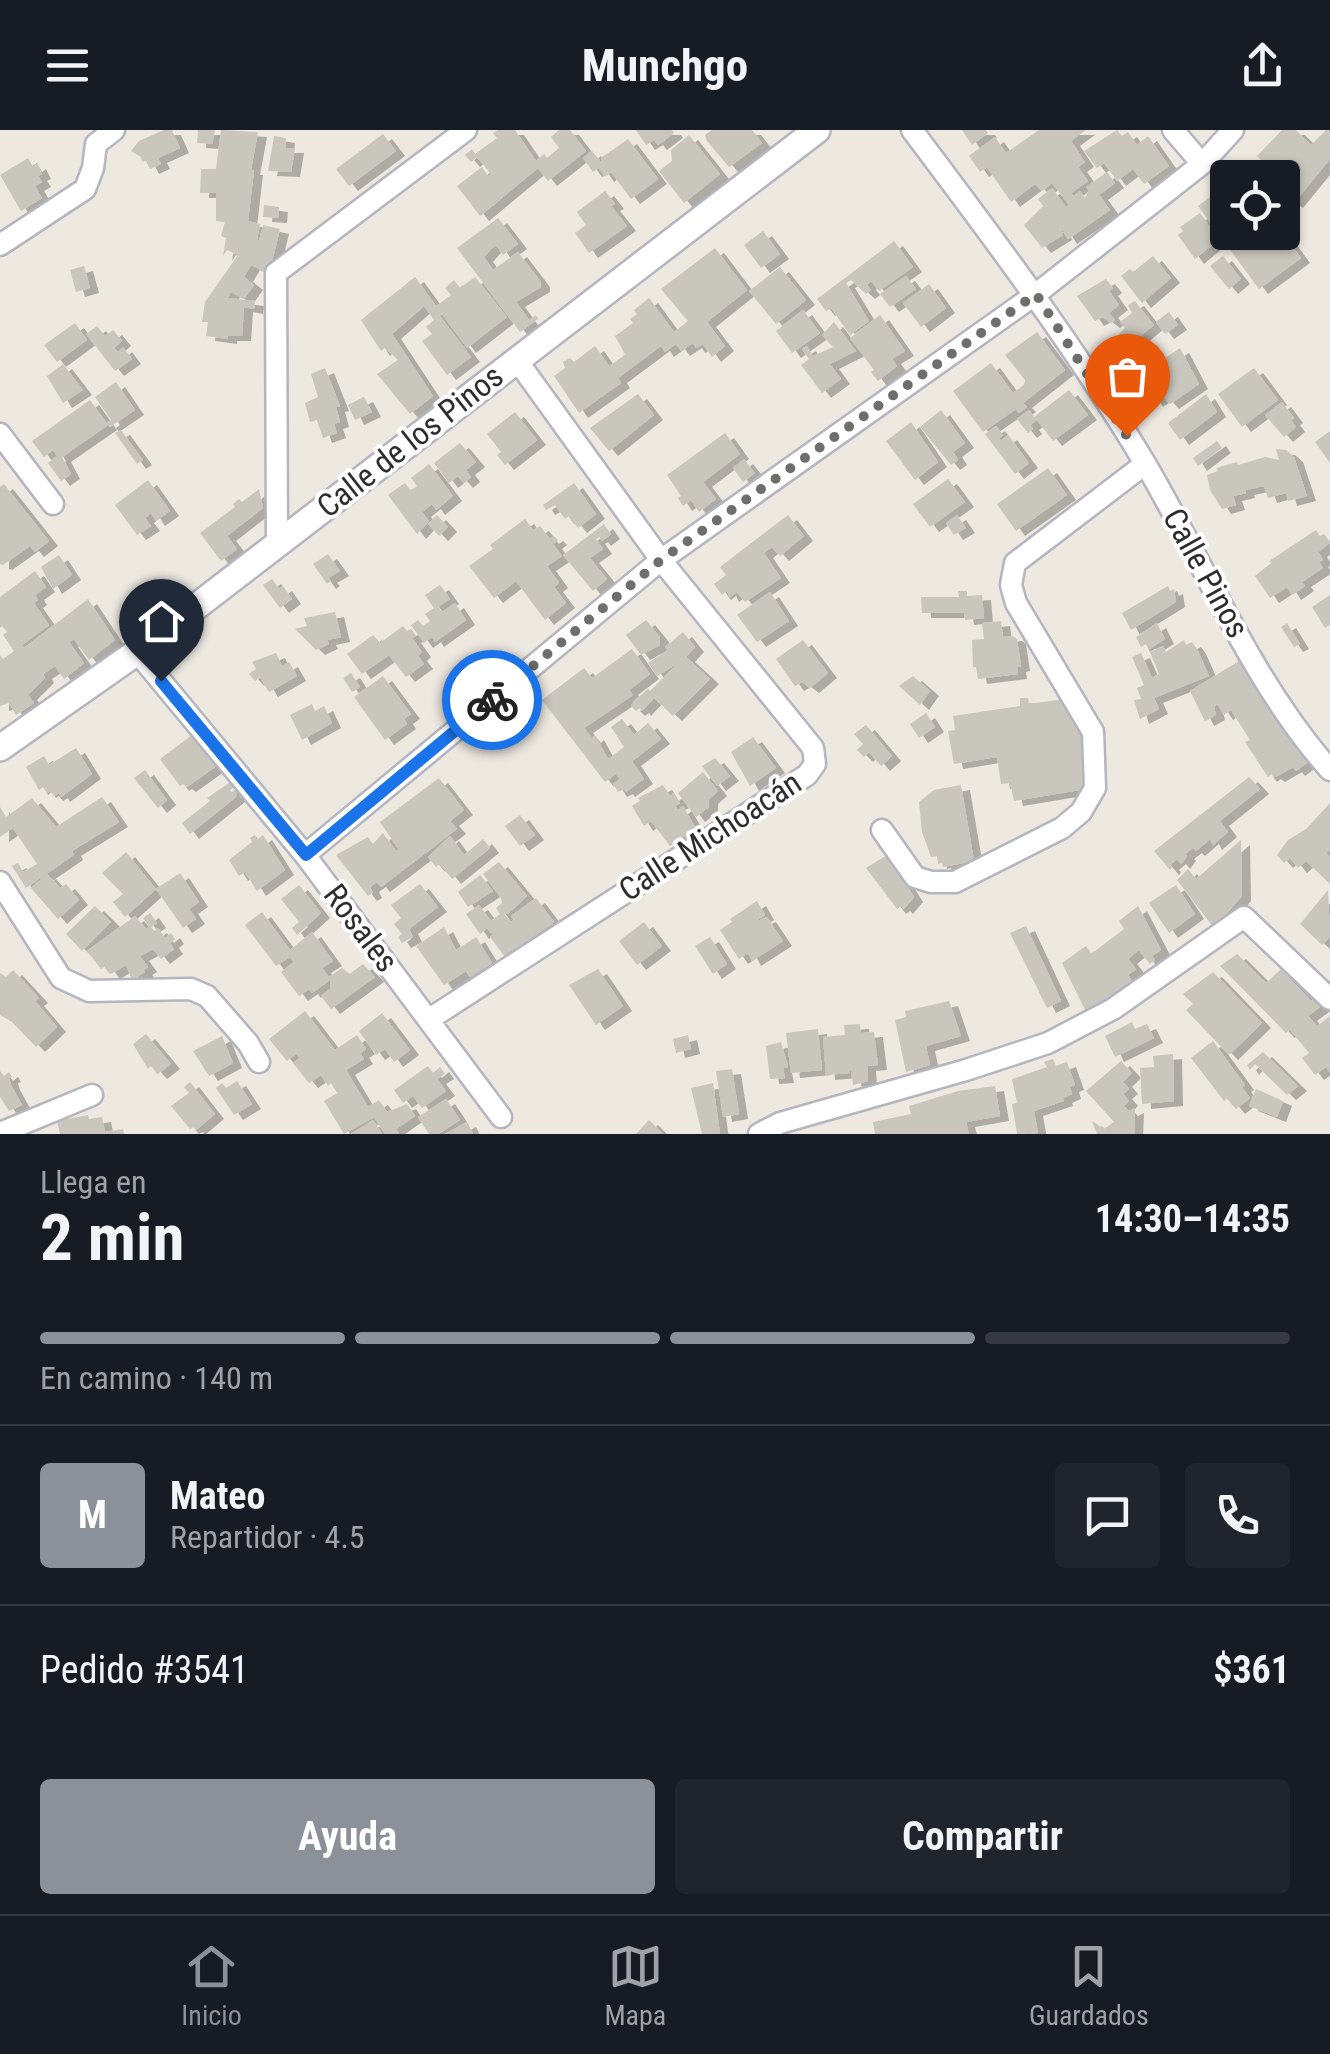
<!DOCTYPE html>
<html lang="es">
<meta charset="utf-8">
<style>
body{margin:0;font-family:"Roboto Condensed",sans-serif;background:#20242c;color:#f1f3f6;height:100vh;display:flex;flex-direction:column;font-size:38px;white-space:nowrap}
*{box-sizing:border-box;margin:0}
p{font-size:32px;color:#9ea1a6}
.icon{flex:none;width:55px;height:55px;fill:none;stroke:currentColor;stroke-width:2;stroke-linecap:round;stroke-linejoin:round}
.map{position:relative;height:1004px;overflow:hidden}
.details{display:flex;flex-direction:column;background:#171b24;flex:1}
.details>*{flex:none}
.buttons{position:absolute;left:1210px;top:30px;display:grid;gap:20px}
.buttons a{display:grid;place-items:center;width:90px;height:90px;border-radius:10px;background:#171b24;box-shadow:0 2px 8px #0004;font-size:50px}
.pin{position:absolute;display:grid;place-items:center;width:85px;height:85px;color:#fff;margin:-102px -42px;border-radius:50% 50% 50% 0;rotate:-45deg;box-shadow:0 0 10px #0007}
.pin .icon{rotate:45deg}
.courier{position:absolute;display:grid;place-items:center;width:100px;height:100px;margin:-50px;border:8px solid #1a73e8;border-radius:50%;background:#fff;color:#222;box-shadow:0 2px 12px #0007}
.head em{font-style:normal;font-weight:700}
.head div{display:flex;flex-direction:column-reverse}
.head{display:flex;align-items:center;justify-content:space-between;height:170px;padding:0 40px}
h1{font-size:65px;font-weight:700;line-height:75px}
.bar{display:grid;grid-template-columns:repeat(4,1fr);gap:15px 10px;align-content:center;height:120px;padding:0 40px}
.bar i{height:12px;border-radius:8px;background:#363941}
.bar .current{background:#8c9099}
.bar p{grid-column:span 4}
.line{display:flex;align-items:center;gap:25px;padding:0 40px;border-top:2px solid #363941}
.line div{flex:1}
.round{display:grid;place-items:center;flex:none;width:105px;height:105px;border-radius:10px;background:#20242c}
.action{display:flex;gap:20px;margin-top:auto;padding:20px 40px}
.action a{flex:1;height:115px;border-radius:10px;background:#8c9099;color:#fff;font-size:40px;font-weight:700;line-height:115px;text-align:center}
.action a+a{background:#20242c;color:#f1f3f6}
header{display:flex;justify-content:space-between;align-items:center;height:130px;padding:0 40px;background:#171b24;font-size:45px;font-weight:700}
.dock{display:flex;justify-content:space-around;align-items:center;height:140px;border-top:2px solid #363941;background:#171b24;font-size:28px;color:#9ea1a6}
.dock a{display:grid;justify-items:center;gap:5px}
.dock .current{color:#8c9099}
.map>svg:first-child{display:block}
.building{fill:#c9c6be;filter:url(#shadow)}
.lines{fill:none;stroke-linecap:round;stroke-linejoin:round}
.minor-casing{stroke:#b4b5bf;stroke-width:25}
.tertiary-casing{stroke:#b4b5bf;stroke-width:30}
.minor{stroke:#fff;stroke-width:20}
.tertiary{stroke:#fff;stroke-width:25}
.done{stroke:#706e6c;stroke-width:10;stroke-dasharray:0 18}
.route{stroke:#1a73e8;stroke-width:12}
.labels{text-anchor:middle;stroke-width:8;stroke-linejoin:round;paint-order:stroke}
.street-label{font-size:32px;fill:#2d2d2d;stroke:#fff}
</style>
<header><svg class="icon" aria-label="menu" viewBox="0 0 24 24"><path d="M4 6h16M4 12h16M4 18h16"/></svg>Munchgo<svg class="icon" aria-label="share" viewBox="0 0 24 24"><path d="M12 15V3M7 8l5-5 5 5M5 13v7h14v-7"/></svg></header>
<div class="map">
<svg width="1330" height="1004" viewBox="0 0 1330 1004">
<defs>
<filter id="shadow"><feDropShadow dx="9" dy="5" stdDeviation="0" flood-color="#0004"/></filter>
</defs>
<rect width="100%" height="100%" fill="#ede8e0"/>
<path class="building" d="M164,0H172L180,18L158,28L161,34L150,39L146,31L142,32L141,27L131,21L139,11Z
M198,0H215L212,14L197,13Z
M221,0L258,2L251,40H254L248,91L260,94L257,110L259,111L263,95L280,99L269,144L251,135L244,147L254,155L244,169L231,162L228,168L255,171L254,179L244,177L242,206H228V209L206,206L208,192H202L205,172L238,125L227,120L223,126L226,108L221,106L225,92L216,91V63H200L201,39H216Z
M498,0H515L536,31L544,24L547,28L559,18L551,7L559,0H570L586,21L548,51L538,38L480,86L457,56L482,37L488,46L491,44L477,27L471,32L465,25L472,19L475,24L497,8L493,3Z
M636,0H672L674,3L658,15L654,10L646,15Z
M712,0H752L762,13L729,37L707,11L705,5Z
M962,0H986L988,3L972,15Z
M1039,0H1086L1071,11L1085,32L1078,37L1088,51L1071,63L1074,66L1080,61L1085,68L1089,60L1086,57L1107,42L1115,53L1099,65L1110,80L1068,109L1061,98L1063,105L1042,118L1024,95L1043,76L1038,69L1052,58L1066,77L1069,75L1052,53L1042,61L1035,54L1011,72L987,37L980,42L969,26L995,7L1006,23Z
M1117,0L1122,6L1128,2L1137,15L1148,6L1169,36L1144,54L1133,39L1117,51L1104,33L1097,38L1084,21Z
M1282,0H1296L1311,15L1326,0H1330V29L1294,73L1282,64V48H1268L1273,42L1257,26Z
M383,4L396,21L349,56L336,39Z
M689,5L720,44L684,73L659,41L672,31L671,20Z
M274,6L286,8L285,18H295L291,42L268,41Z
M628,9L658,49L631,69L611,42L605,47L599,38L593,42L583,28L592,21L601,32V28Z
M28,28L33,37L37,34L42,44L38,46L42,52L35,56L42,68L21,81L0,45Z
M605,61L615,74L611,76L627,96L589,123L575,103L586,95L577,82Z
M1214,64L1228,102H1282L1301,128L1259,159L1198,76Z
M264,75L279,77L278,88L263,87Z
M1200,83L1219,109L1195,129L1178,105L1183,101L1180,97Z
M498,88L518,114L503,125L496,115L491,119L484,127L493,140L518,122L541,152V157L516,172L529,190L536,185L538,189L520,202L457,118Z
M763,101L780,124L761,138L744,115Z
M894,111L913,137L879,161L871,151L867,155L871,160L866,164L851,150L846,153L869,191L850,205L831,178L826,181L817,169Z
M715,118L747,160L707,192L725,216L712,227L703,214L696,218L693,213L681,221L676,214L665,222L661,216L618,248L621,253L579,283L554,246L565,238L563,232L570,228L574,232L595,216L609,236L622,227L625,224L615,206L633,193L630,189L637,184L634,180L649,168L674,202L688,191L661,159Z
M1153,126L1171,148L1142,173L1121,146L1130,139L1133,142Z
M1223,126L1241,149L1229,159L1210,136Z
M84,136L90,158L76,162L70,140Z
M780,137L806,170L776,194L749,161Z
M906,146L916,159L890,177L880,164Z
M415,147L436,176L451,165L445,158L454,150L460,158L475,147L507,187L467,218L442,184L440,186L471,227L447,245L422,211L432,204L426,197L434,190L424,176L392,204L433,266L410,284L377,244L398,230L385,218L381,221L361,190Z
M1106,149L1113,158L1109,161L1119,175L1109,183L1115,190L1111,193L1103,187L1095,191L1077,166Z
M929,154L946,178L921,197L903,173Z
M1135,171L1154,195L1139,207L1142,211L1140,216L1132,224L1123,219L1125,211L1119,204L1125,198L1120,192L1132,183L1128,175Z
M803,180L820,203L792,223L776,201Z
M1169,182L1178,195L1165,204L1156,192Z
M880,185L905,221L892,229L897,236L878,251L871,242L874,240L850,208Z
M834,192L856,221L830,234L841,249L822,263L801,235L809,229L802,219L807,216L813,226L833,217L822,205Z
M75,193L87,210L57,232L44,215Z
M97,196L105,206L113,200L122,211L114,218L118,222L123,217L132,229L115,241L86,204Z
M1037,202L1065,240L1023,273L1027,277L1019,283L1016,279L983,302L953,261L991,233L1013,263L1024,255L1025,250L1005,225Z
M1180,218L1199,254L1170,274L1163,266L1154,272L1138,246Z
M63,234L83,260L63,273L47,246Z
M325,238L340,276L336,277L340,292L334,294L337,303L323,308L317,290L310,292L305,273L318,267L311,244Z
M1254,238L1278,270L1242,297L1218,264Z
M116,252L135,280L110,297L107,293L111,290L95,267Z
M1069,260L1088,285L1053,311L1037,290L1030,295L1033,299L1028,303L1017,289L1029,280L1034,287Z
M638,264L654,285L609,321L590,298Z
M1206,264L1217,282L1180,310L1168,293Z
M364,267L372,282L355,290L348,275Z
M90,270L108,295L62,327L71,344L61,351L48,333L57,326L53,320L44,327L32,311Z
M1282,272L1294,288L1291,290L1296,297L1284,307L1265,285Z
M941,280L965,313L953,322L958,330L951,335L920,297Z
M515,282L537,310L505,335L497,325L501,322L487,304Z
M911,292L938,332L915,350L886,311Z
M996,296L1003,305L999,308L1001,311L1008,305L1029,333L1015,344L985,304Z
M121,300L143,330L137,334L115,303Z
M1330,301V333L1315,312Z
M725,303L740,324L703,352L716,369L699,382L691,370L683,376L678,368L681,366L667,345Z
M1217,311L1222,318L1198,336L1193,328Z
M460,313L476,332L466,340L471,347L464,353L458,346L449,353L434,333Z
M1276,319L1286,320L1294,327L1307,366L1288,371L1286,363L1268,368L1264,356L1245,360L1246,363L1233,366L1236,375L1222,379L1210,360L1207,345L1218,341L1216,338L1237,332L1238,335L1265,327L1279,330Z
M744,329L755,343L743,352L733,338Z
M429,334L453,366L436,380L432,374L422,382L429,391L417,404L388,365L405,353L411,361L417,356L411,348Z
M1048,338L1067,365L1016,401L997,374Z
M948,349L965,372L930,397L913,374Z
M148,350L170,381L156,391L151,383L145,388L151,396L137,405L115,375Z
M574,353L596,384L578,398L569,386L565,389L555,375L546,380L543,375Z
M4,354L49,411L35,422L30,416L3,435L0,434V357Z
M259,359L263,378L227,406L237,419L221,431L200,403L235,377L233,374L239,369L242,372Z
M437,385L448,397L439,406L428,394Z
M788,385L804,406L780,426L772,417L764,423L781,448L745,472L737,462L730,467L727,461L722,465L714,454L726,445L720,437Z
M957,385L966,398L954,405L946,393Z
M525,389L533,400L540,396L550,409L554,406L558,410L553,414L562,426L547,436L559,453L554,457L566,473L545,490L516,451L494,468L469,436L493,419L490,415Z
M604,394L611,404L602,411L599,407L596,409L603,419L590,428L607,449L593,461L563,425Z
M1316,400L1320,406L1324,404L1330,413L1318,422L1323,430L1319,432L1323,438L1302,452L1305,456L1292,465L1287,457L1270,468L1255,446L1271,433L1269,431Z
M328,424L340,441L328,448L331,451L327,454L313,434Z
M59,425L72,445L53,459L41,437Z
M35,441L46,457L35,465L38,470L34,473L49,495L22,515L24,518L88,469L115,510L89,530L74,509L69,512L84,533L64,549L55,536L43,544L45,548L28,565L34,573L16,585L9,573L0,576V525L3,529L14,521L3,505L7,502L2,496L0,498V467Z
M272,449L279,459L283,456L292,469L280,478L263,455Z
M440,455L450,469L438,477L442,482L455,473L466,490L435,512L432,507L424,513L411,495L418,490L423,496L430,491L425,484L434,478L425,465Z
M1168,456L1170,461L1174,459L1176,472L1131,500L1122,483Z
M958,461H967V466L982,465L984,488L965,490L964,483H922L921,467H959Z
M770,462L789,491L757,512L737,485Z
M1330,465V494L1325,498L1312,477Z
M335,482L341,507L327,510L329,514L316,520L295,499L307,496L304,488Z
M646,490L660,507V515L641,525L626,505Z
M1001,491L1003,507L1013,506L1017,509L1021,536L1017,537L1018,544L978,549L976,537H973L972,510L984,509L982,493Z
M1157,493L1165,509L1149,519L1146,514L1141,517L1136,507Z
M1287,493L1300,514L1294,517L1281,497Z
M403,496L407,501L411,499L416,506L412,508L422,522L418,526L424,534L406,547L389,525L362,544L347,524L373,505L380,513Z
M683,502L695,517L686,527L710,549L673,586L654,568L642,581L640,578L636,581L631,576L634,571L648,559L650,561L678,533L657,546L648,533L668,520L665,517Z
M803,510L828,543L810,558L802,552L795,556L776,529Z
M1184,510L1186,515L1192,512L1197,519L1209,546L1154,568L1159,579L1140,589L1134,570L1141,569L1137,558L1144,555L1132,527L1141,523L1152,548L1159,544L1150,522L1163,516L1166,522Z
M632,519L650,544L629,560L633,565L584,598L592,608L595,605L608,629L624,617L611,597L622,589L634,605L648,593L661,609L632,631L644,649L626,662L624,659L618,662L613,654L620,649L616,644L605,652L542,570L584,538L592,548Z
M276,523L282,536L289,532L297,546L269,562L260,547L255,551L249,544L256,539L252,532Z
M1244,528L1308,632L1296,641L1293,637L1276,647L1272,644L1268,647L1245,612L1250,610L1231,580L1224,585L1217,574L1214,577L1216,585L1205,591L1190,561Z
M351,543L360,557L352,562L343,548Z
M383,546L411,584L404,589L407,594L385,610L354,567Z
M913,546L930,561L920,575L899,556Z
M1020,568H1028L1029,574L1064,569L1087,618L1086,659L1014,671L1010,653L1001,654L997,627L954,634L948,601L955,600L953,586L1020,576Z
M312,574L315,581L324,576L332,593L302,610L290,585Z
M926,583L935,597L919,608L910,594Z
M866,595L892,626L881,636L869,622L864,627L857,620L863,614L854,604Z
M192,605L215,637L187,657L183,654L180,656L160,629Z
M753,607L776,638L750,656L731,622Z
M76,618L92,644L61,667L59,663L54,666L50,661L47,663L43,657L39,660L26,637L44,626L49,635Z
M715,628L730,646L717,656L702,636Z
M145,640L167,670L158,678L134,648Z
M703,642L718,661L709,669V677L696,687L678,663Z
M1249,647L1260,659L1220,691L1228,702L1213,715L1210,709L1196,721L1193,718L1185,724L1187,726L1181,734L1177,729L1170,735L1172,737L1170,740L1154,721Z
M439,648L464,680L450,691L457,699L381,757L377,752L370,757L373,763L368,766L336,725L368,707L373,714L383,703L396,721L399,720L380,692Z
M232,651L235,657L230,660L232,663L237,660L236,667L190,704L182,693L210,671L207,668Z
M663,655L670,666L674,663L680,673L675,676L678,680L683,676L696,699L670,716L651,691L644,696L632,676L640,671L638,668Z
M961,655L974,731L943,737L942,733L938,734L937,726L931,727L922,702L919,672L934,660Z
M102,667L119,692L72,721L74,725L26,758L12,736L18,733L23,742L37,734L13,698L0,707V677L6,687L32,668L56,697Z
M1330,673V720L1326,723L1330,727V754L1306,731L1298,738L1290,728L1284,733L1277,725L1288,710L1306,699Z
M520,685L535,705L520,716L505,696Z
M255,705L258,709L263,705L285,740L257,761L245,742L239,746L229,730L252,712L250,708Z
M450,706L464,725L483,709L490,718L452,749L440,734L436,737L428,727Z
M1241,710L1242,766L1214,798L1177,750L1188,739L1196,749Z
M895,720L906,738L899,743L914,767L904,779L901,776L897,779L866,738Z
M126,722L156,759L180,743L199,772L189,779L196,789L183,798L156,759L125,787L113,772L123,764L102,743Z
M499,732L527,766L509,783L504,784L511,792L514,790L511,786L536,768L554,792L505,827L490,807L493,805L487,798L480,804L466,784L479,775L491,791L500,784L496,778L502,773L501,768L483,744Z
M47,744L60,758L66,754L79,770L58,789L31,758Z
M480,745L493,761L468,777L458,762Z
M420,754L438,777L409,799L413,807L402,813L398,807L402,804L394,794L401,788L391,775Z
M299,755L321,783L297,805L292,798L299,792L281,769Z
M1176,755L1195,784L1169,803L1149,773Z
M1328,760L1330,807L1322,815L1300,794Z
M757,771L765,785L753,793L767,787L783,811L752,831L748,823L739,829L720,800L732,792L730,789Z
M95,776L111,792L82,821L66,804Z
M1138,776L1161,820L1152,826L1155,830L1150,834L1139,820L1128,829L1136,839L1128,845L1133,853L1085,880L1062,833L1086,816L1091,823L1095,821L1124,799L1119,791Z
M262,782L290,820L312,802L333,831L322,838L329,847L342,838L350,844L363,834L375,847L331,879L321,866L330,859V850L312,863L309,859L299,866L281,842L294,832L290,827L276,836L245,795Z
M150,783L157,793L151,797L154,801L158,798L165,808L171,803L175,809L170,813L174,819L161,829L153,819L140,826L148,837L143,840L145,842L132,850L126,835L111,844L105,836L101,839L87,821L135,786L146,799L149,797L143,788Z
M644,792L662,816L637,835L619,811Z
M1026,796L1061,871L1047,878L1010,803Z
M444,797L456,820L476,807L492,833L470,847L466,841L444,855L416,816Z
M710,807L727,834L713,844L695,816Z
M1237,824L1266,853L1281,839L1311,871L1320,864L1328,871L1308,886L1317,896L1330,886V942L1326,937L1315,945L1302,928L1309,923L1290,900L1286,903L1220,836Z
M598,839L623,876L596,895L569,855Z
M13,840L39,868L35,871L57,897L36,917L12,892L0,885V843L6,847Z
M1213,842L1262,893L1229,925L1186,880L1193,874L1183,864Z
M949,871L961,906L926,916L930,935L906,942L895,890L906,887L905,881Z
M305,881L335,920L357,905L366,919L360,923L364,929L346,940L368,977L379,970L387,982L407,974L415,986L396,999L399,1004H385L374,987L344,1004L324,971L337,963L331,953L328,956L321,945L309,953L293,933L300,928L296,924L287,931L269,909Z
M382,883L410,920L394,932L385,919L376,925L359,901Z
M1132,892L1135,899L1147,894L1154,908L1115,927L1105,906Z
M860,894L861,903L874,902L878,935L867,936L868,951L853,955L851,939L849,943L826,945L823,907L845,905L844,895Z
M818,899L822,940L791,943L786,903Z
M146,904L171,934L158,944L151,936L148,939L133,914Z
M688,905L691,919L676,923L673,909Z
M222,906L233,933L209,946L193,921Z
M1213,911L1245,955L1242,957L1250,968L1236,979L1227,968L1224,971L1191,928Z
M781,912L788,937L783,938L785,948L770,949L766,916Z
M1263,922L1298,956L1287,965L1255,934L1250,940L1247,935Z
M1173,924L1174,971L1142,974L1140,938L1154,937L1153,926Z
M1053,929L1056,936L1067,932L1075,955L1070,957L1072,964L1063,968L1064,971L1034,981L1038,1003L1017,1004L1012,974L1017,973L1012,949L1047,937L1044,932Z
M1121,931L1132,943L1123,952L1129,959L1123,964L1129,971L1124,976L1129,981L1135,978L1134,1004H1097L1092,991L1104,999L1114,992L1086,961Z
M428,936L433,943L440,937L445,944L437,949L446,961L422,978L413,966L403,973L394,960Z
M732,939L739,984L723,987L716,941Z
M0,941L4,946L9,942L12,947L9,948L11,955L22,975L9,981L0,967Z
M237,951L252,974L234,985L216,958L222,953L226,958Z
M190,952L215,984L196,1000L194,997L190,999L171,976L189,963L184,957Z
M713,953L720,1004H702L691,958Z
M995,956L1000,986L966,992L969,1004H875L873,992L911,984L909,976L958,961Z
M1256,959L1283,971L1277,987L1249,976Z
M446,969L460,990L438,1004H429L418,987Z
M88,985L89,989L102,987L105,1002L123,999L124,1004H60L57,991Z
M373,990L382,1004H351Z
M649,990L663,1004H636Z
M467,992L473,1004H445Z"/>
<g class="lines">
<g class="minor-casing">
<path id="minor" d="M912,0C994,109 1076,218 1146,335C1204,434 1254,555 1330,640
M1173,0L1202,34
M0,115L85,59L93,38L96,14L114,0
M0,304L53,374
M277,414L276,143L466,0
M137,522L305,725L501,987
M882,700L915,747L931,752H955L1062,698L1081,682L1095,658L1093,602L1016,473L1011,455L1015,433L1145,334
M305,725L661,430L1036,164L1202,34L1233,0
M0,752L61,848L89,861L191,859L207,866L248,913L259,932
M431,888L807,645L815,634L813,618L661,430L516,229
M0,1003L92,965
M759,1004L780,993L966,940L1048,913L1113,879L1244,787L1330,869"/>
</g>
<g class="tertiary-casing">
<path id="tertiary" d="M0,618L137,522L817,0"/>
</g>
<use href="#minor" class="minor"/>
<use href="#tertiary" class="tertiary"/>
</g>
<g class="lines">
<path class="done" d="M492,570L661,430L1036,164L1127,306"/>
<path class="route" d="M161,551L306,725L492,570"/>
</g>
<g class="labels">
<g class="street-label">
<text transform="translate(410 311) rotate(-38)" y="11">Calle de los Pinos</text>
<text transform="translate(1206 443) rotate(61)" y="11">Calle Pinos</text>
<text transform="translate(710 706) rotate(-33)" y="11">Calle Michoacán</text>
<text transform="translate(361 798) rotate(53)" y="11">Rosales</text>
</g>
</g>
</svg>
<div class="buttons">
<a><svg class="icon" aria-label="locate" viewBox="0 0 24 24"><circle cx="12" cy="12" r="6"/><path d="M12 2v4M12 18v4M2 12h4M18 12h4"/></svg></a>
</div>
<div class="pin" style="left:1127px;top:306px;background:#ea580c"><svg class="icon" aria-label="bag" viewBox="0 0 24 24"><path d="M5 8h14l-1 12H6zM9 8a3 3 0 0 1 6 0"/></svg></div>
<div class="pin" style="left:161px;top:551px;background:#1f2937"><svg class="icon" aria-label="home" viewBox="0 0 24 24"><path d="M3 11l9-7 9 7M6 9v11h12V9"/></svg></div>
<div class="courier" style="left:492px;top:570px"><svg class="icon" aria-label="bike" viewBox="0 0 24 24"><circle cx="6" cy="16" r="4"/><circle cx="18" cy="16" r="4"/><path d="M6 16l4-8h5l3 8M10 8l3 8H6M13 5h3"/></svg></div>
</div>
<section class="details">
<div class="head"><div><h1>2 min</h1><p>Llega en</p></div><em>14:30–14:35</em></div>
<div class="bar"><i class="current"></i><i class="current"></i><i class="current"></i><i></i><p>En camino · 140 m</p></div>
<div class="line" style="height:180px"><b class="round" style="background:#8c9099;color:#fff">M</b><div><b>Mateo</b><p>Repartidor · 4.5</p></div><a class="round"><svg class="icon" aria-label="chat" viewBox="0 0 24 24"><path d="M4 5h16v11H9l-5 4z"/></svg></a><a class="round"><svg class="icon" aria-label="phone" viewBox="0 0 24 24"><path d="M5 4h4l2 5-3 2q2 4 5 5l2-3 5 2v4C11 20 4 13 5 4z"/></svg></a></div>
<div class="line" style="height:130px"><div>Pedido #3541</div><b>$361</b></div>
<div class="action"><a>Ayuda</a><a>Compartir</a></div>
</section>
<nav class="dock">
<a class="current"><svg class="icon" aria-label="home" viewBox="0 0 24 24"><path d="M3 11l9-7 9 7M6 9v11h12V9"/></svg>Inicio</a>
<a><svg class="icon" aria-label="map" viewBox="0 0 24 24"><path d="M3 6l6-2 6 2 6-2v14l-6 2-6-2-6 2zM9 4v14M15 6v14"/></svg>Mapa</a>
<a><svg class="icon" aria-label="saved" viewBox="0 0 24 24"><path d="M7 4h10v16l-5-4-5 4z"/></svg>Guardados</a>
</nav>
